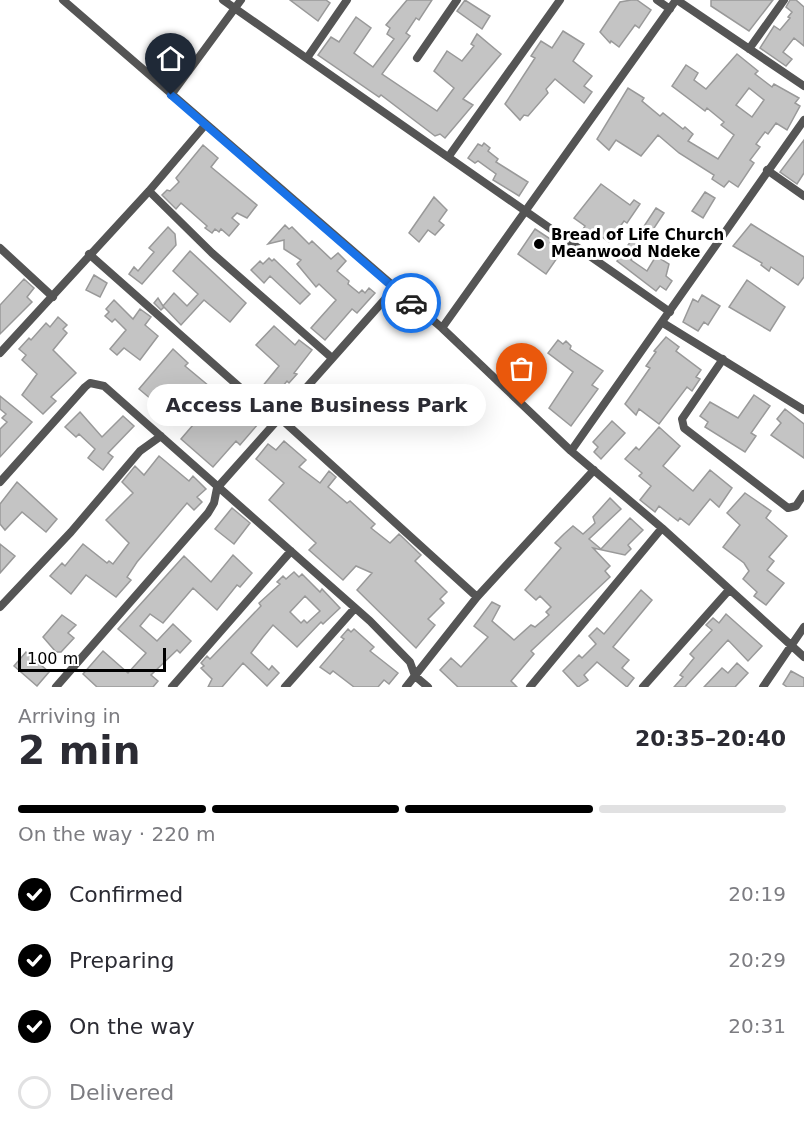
<!DOCTYPE html>
<meta charset="utf-8">
<style>
body{margin:0;font-family:"DejaVu Sans",sans-serif;background:#f2f2f3;color:#2b2b33;height:100vh;display:flex;flex-direction:column;font-size:22px;white-space:nowrap}
*{box-sizing:border-box;margin:0}
p{font-size:20px;color:#7c7c81}
.icon{flex:none;width:33px;height:33px;fill:none;stroke:currentColor;stroke-width:2;stroke-linecap:round;stroke-linejoin:round}
.map{position:relative;height:687px;overflow:hidden}
.panel{display:flex;flex-direction:column;background:#fff;flex:1}
.panel>*{flex:none}
.scale{position:absolute;left:18px;bottom:15px;width:148px;box-sizing:border-box;padding-left:6px;border:3px solid #000;border-top:0;font-size:16px;line-height:21px;white-space:nowrap;color:#000;-webkit-text-stroke:4px #fff;paint-order:stroke}
.pin{position:absolute;display:grid;place-items:center;width:51px;height:51px;color:#fff;margin:-62px -26px;border-radius:50% 50% 50% 0;rotate:-45deg;box-shadow:0 0 6px #0007}
.pin .icon{rotate:45deg}
.courier{position:absolute;display:grid;place-items:center;width:60px;height:60px;margin:-30px;border:4px solid #1a73e8;border-radius:50%;background:#fff;color:#222;box-shadow:0 2px 8px #0007}
.bubble{position:absolute;height:42px;border-radius:21px;background:#fff;box-shadow:0 6px 24px #0002;font-size:20px;font-weight:700;line-height:42px;text-align:center}
.summary em{font-style:normal;font-weight:700}
.summary div{display:flex;flex-direction:column-reverse}
.summary{display:flex;align-items:center;justify-content:space-between;height:102px;padding:0 18px}
h1{font-size:39px;font-weight:700;line-height:45px}
.bar{display:grid;grid-template-columns:repeat(4,1fr);gap:9px 6px;align-content:center;height:72px;padding:0 18px}
.bar i{height:8px;border-radius:4px;background:#e1e1e2}
.bar .current{background:#000}
.bar p{grid-column:span 4}
ol{padding:0 18px;list-style:none}
li{display:flex;align-items:center;gap:18px;height:66px}
li p{margin-inline-start:auto}
li .icon{padding:6px;border-radius:50%;background:#000;color:#fff;stroke-width:4}
li:last-child{color:#7c7c81}
li i{width:33px;height:33px;border:3px solid #e1e1e2;border-radius:50%}
.map>svg:first-child{display:block}
.building{fill:#c4c4c4;stroke:#999;stroke-width:1.5;fill-rule:evenodd}
.lines{fill:none;stroke-linecap:round;stroke-linejoin:round}
.street{stroke:#555;stroke-width:8}
.done{stroke:#595959;stroke-width:6;stroke-dasharray:0 10.8}
.route{stroke:#1a73e8;stroke-width:8}
.poi-dot{fill:#000;stroke:#fff;stroke-width:2}
.labels{text-anchor:middle;stroke-width:6;stroke-linejoin:round;paint-order:stroke}
.poi-label{font-size:15px;font-weight:bold;fill:#000;stroke:#fff;text-anchor:start}
</style>
<div class="map">
<svg width="804" height="687" viewBox="0 0 804 687">
<rect width="100%" height="100%" fill="#fff"/>
<path class="building" d="M290,0H326L330,3L318,21Z
M407,0H432L419,20L416,18L406,33L410,36L382,74L437,111L454,88L434,71L447,51L462,61L474,46L471,44L477,34L501,54L463,99L473,105L445,138L440,134L435,136L381,95L379,97L318,55L331,37L339,42L356,17L371,28L354,53L373,67L394,39L387,34L390,28L386,25Z
M465,0L490,16L482,29L457,11Z
M631,0H637L651,10L639,28L635,25L619,47L611,41L610,43L600,32L620,2Z
M711,0H773L749,31L711,6Z
M790,0H796L804,7V46L794,38L783,52L792,59L786,66L760,48L774,26L780,30L790,18L788,17L792,12L786,7Z
M563,31L584,44L573,61L592,76L584,86L592,92L584,103L555,79L546,89L548,93L528,116L524,115L520,120L505,104L535,58L531,56L541,41L552,48Z
M737,54L758,71L755,74L772,87L774,84L799,98L795,103L800,106L787,130L776,123L768,134L765,132L756,144L760,147L750,160L754,163L738,187L729,181L724,187L712,179L714,175L679,153L658,135L641,156L616,140L609,150L597,139L628,88L644,98L642,101L660,116L663,113L683,129L685,127L693,134L688,141L718,159L734,135L721,125L724,122L707,108L705,111L672,86L686,65L698,73L694,80L706,89ZM749,88L764,100L752,117L736,105Z
M804,140V173L797,184L780,172Z
M484,143L490,148L488,151L498,159L496,162L528,182L519,196L493,180L496,174L478,161L475,163L468,158L478,144L482,146Z
M203,145L218,158L211,167L257,205L247,218L237,213L232,218L239,224L229,236L221,229L219,232L215,229L212,233L205,228L207,226L181,203L176,209L162,195L167,190L170,191L179,182L176,178Z
M601,184L630,205L634,200L640,204L627,223L624,221L609,242L593,231L589,236L582,231L585,226L574,218Z
M705,192L715,198L703,218L692,211Z
M434,197L447,210L439,221L444,225L435,235L428,230L419,242L409,233Z
M656,208L664,213L652,231L660,237L656,244L646,237L631,260L647,271L656,256L669,264L666,276L672,281L666,290L660,286L656,291L617,261L633,238L635,240Z
M751,224L804,257V277L798,285L771,267L769,271L761,265L762,263L733,246Z
M285,225L289,229L292,227L309,244L312,241L331,259L338,253L346,261L337,271L349,281L348,284L359,293L362,290L365,293L369,288L375,293L357,313L352,309L325,340L311,328L336,300L319,284L316,287L297,264L301,260L284,249V240L268,244Z
M168,227L175,234L176,245L142,284L129,274L134,267L138,271L154,252L149,248Z
M535,229L564,248L546,274L518,254Z
M190,251L246,303L230,322L204,300L181,325L164,307L161,310L154,303L158,298L163,306L174,293L187,306L198,294L173,271Z
M269,258L272,261L274,259L310,294L300,304L270,276L264,283L251,270L260,261L263,264Z
M94,275L107,283L100,297L86,290Z
M24,279L34,288L27,297L32,302L0,334V305Z
M747,280L785,307L770,331L729,307Z
M702,295L720,306L708,325L704,322L698,331L683,322L693,299L698,302Z
M114,300L133,319L140,309L151,317L145,325L158,336L140,360L124,348L117,355L110,349L126,330L115,319L112,322L105,316L109,312L106,309Z
M58,317L67,325L63,329L67,333L53,350L76,373L51,397L56,401L43,414L22,395L37,374L22,360L26,355L19,349L29,338L31,340L46,323L50,327Z
M274,326L295,345L299,340L312,350L294,373L297,374L289,383L287,381L269,403L257,393L279,366L256,345Z
M666,337L679,347L676,351L701,370L696,377L700,379L692,391L687,387L659,424L639,409L636,415L625,404L650,368L646,366L656,352L654,351Z
M558,340L563,344L566,341L571,346L570,349L603,371L592,385L598,389L571,426L549,408L573,372L548,353Z
M173,349L188,363L185,366L221,396L219,398L237,413L240,409L258,424L240,445L236,441L213,467L181,439L205,411L193,400L176,420L139,389Z
M754,395L770,406L751,433L756,436L745,452L705,427L708,422L700,416L710,402L738,418Z
M0,396L32,422L0,457V429L7,422L2,418L6,414L0,409Z
M785,409L804,424V458L771,435L781,423L777,419Z
M80,412L102,437L123,416L134,426L108,453L113,457L103,470L88,458L95,449L79,434L76,437L65,427Z
M612,421L625,433L601,459L594,452L598,447L593,442Z
M659,427L680,446L663,466L693,491L710,470L732,488L719,507L710,499L689,525L680,518L678,521L659,506L655,512L640,500L651,486L639,476L642,473L625,459L636,447L639,450Z
M284,441L306,460L299,467L320,483L329,471L336,477L328,487L347,503L350,501L375,524L371,528L390,543L399,534L421,555L415,561L447,592L440,599L444,603L428,619L435,625L416,648L357,590L372,573L356,566L343,580L309,550L316,543L269,500L284,483L256,459L268,444L276,450Z
M159,456L189,481L193,476L206,489L197,497L202,502L194,510L187,503L137,562L127,577L131,580L116,597L86,575L71,594L50,576L62,563L65,566L83,544L107,563L109,561L113,564L129,543L106,520L133,493L122,482L135,466L144,475Z
M17,482L57,519L46,532L22,512L5,530L0,524V504Z
M745,493L771,511L766,518L787,536L769,557L774,561L767,570L784,583L766,605L754,596L757,592L743,579L749,571L744,563L723,547L740,525L727,513Z
M610,498L621,509L589,539L601,549L630,518L643,530L628,545L631,549L625,555L593,548L610,566L605,571L610,577L531,651L534,654L511,681L517,687H458L440,670L451,658L461,667L488,637L474,626L492,602L500,606L492,621L514,640L531,625L535,627L549,615L546,612L551,607L540,596L536,600L525,590L561,548L555,543L564,534L573,526L583,534L595,523L593,517Z
M232,508L250,523L234,544L215,529Z
M0,544L15,556L0,573Z
M233,555L252,573L240,587L237,585L217,610L193,588L163,623L150,614L140,626L157,641L173,624L191,641L180,653L177,650L151,675L158,681L153,687H97L83,674L103,651L128,673L146,653L118,629L184,556L211,582Z
M294,572L299,577L302,574L320,592L322,589L340,608L323,624L321,622L297,647L273,625L263,637L251,653L269,670L272,666L279,673L267,686L243,663L222,687H208L212,679L201,668L204,666L201,663L207,656L210,659L261,606L259,603L280,584L277,582L283,576L286,579ZM305,596L320,611L307,623L304,620L301,623L290,612Z
M641,590L652,600L613,647L629,660L622,668L634,678L627,687L597,662L584,675L588,680L578,687L563,671L579,655L582,658L596,644L589,636L597,628L604,634Z
M726,614L762,646L748,661L728,640L685,687H674L683,677L680,675L694,658L690,654L712,630L706,625L713,618L719,623Z
M62,615L76,625L68,633L74,638L61,652H56L43,637Z
M348,629L351,632L354,629L374,647L370,651L398,673L389,684L384,680L378,687H354L333,671L330,674L320,667L344,639L341,637Z
M26,652L49,672L37,686L14,666Z
M737,663L748,673L735,687H704L722,668L728,673Z
M791,671L804,678V687H787L783,684Z"/>
<g class="lines">
<path class="street" d="M63,0L442,328L571,451L662,528L804,657
M223,0L670,312
M657,0L670,9
M677,0L804,86
M749,49L784,0
M307,58L347,0
M417,58L457,0
M171,95L241,0
M449,156L560,0
M767,170L804,196
M149,191L212,253L332,358
M0,248L53,297
M89,254L278,421
M663,323L804,410
M442,328L676,0
M0,353L149,191L206,124
M723,359L682,419L684,428L788,508L796,506L804,494
M280,418L477,597
M571,451L804,120
M0,482L85,387L90,383L104,386L370,621L410,662L415,676L428,687
M0,607L71,532L140,451L161,436
M56,687L208,513L214,503L217,488L394,289
M172,687L291,551
M285,687L355,608
M406,687L477,597L594,470
M530,687L662,528
M643,687L729,590
M763,687L804,627"/>
</g>
<g class="lines">
<path class="done" d="M411,303L442,328L522,405"/>
<path class="route" d="M171,95L411,303"/>
</g>
<circle class="poi-dot" cx="539" cy="244" r="6"/>
<g class="labels">
<g class="poi-label">
<text x="551" y="240">Bread of Life Church<tspan x="551" dy="17">Meanwood Ndeke</tspan></text>
</g>
</g>
</svg>
<div class="scale">100 m</div>
<div class="pin" style="left:522px;top:405px;background:#ea580c"><svg class="icon" aria-label="bag" viewBox="0 0 24 24"><path d="M5 8h14l-1 12H6zM9 8a3 3 0 0 1 6 0"/></svg></div>
<div class="pin" style="left:171px;top:95px;background:#1f2937"><svg class="icon" aria-label="home" viewBox="0 0 24 24"><path d="M3 11l9-7 9 7M6 9v11h12V9"/></svg></div>
<div class="courier" style="left:411px;top:303px"><svg class="icon" aria-label="car" viewBox="0 0 24 24"><path d="M5 17H2v-5l4-1 3-4h7l3 4 3 1v5h-3M9 17h6M6 11h13"/><circle cx="7" cy="17" r="2"/><circle cx="17" cy="17" r="2"/></svg></div>
<div class="bubble" style="left:147px;top:384px;width:339px">Access Lane Business Park</div>
</div>
<section class="panel">
<div class="summary"><div><h1>2 min</h1><p>Arriving in</p></div><em>20:35–20:40</em></div>
<div class="bar"><i class="current"></i><i class="current"></i><i class="current"></i><i></i><p>On the way · 220 m</p></div>
<ol>
<li><svg class="icon" aria-label="check" viewBox="0 0 24 24"><path d="M5 12l5 5 9-10"/></svg>Confirmed<p>20:19</p></li>
<li><svg class="icon" aria-label="check" viewBox="0 0 24 24"><path d="M5 12l5 5 9-10"/></svg>Preparing<p>20:29</p></li>
<li><svg class="icon" aria-label="check" viewBox="0 0 24 24"><path d="M5 12l5 5 9-10"/></svg>On the way<p>20:31</p></li>
<li><i></i>Delivered</li>
</ol>
</section>
